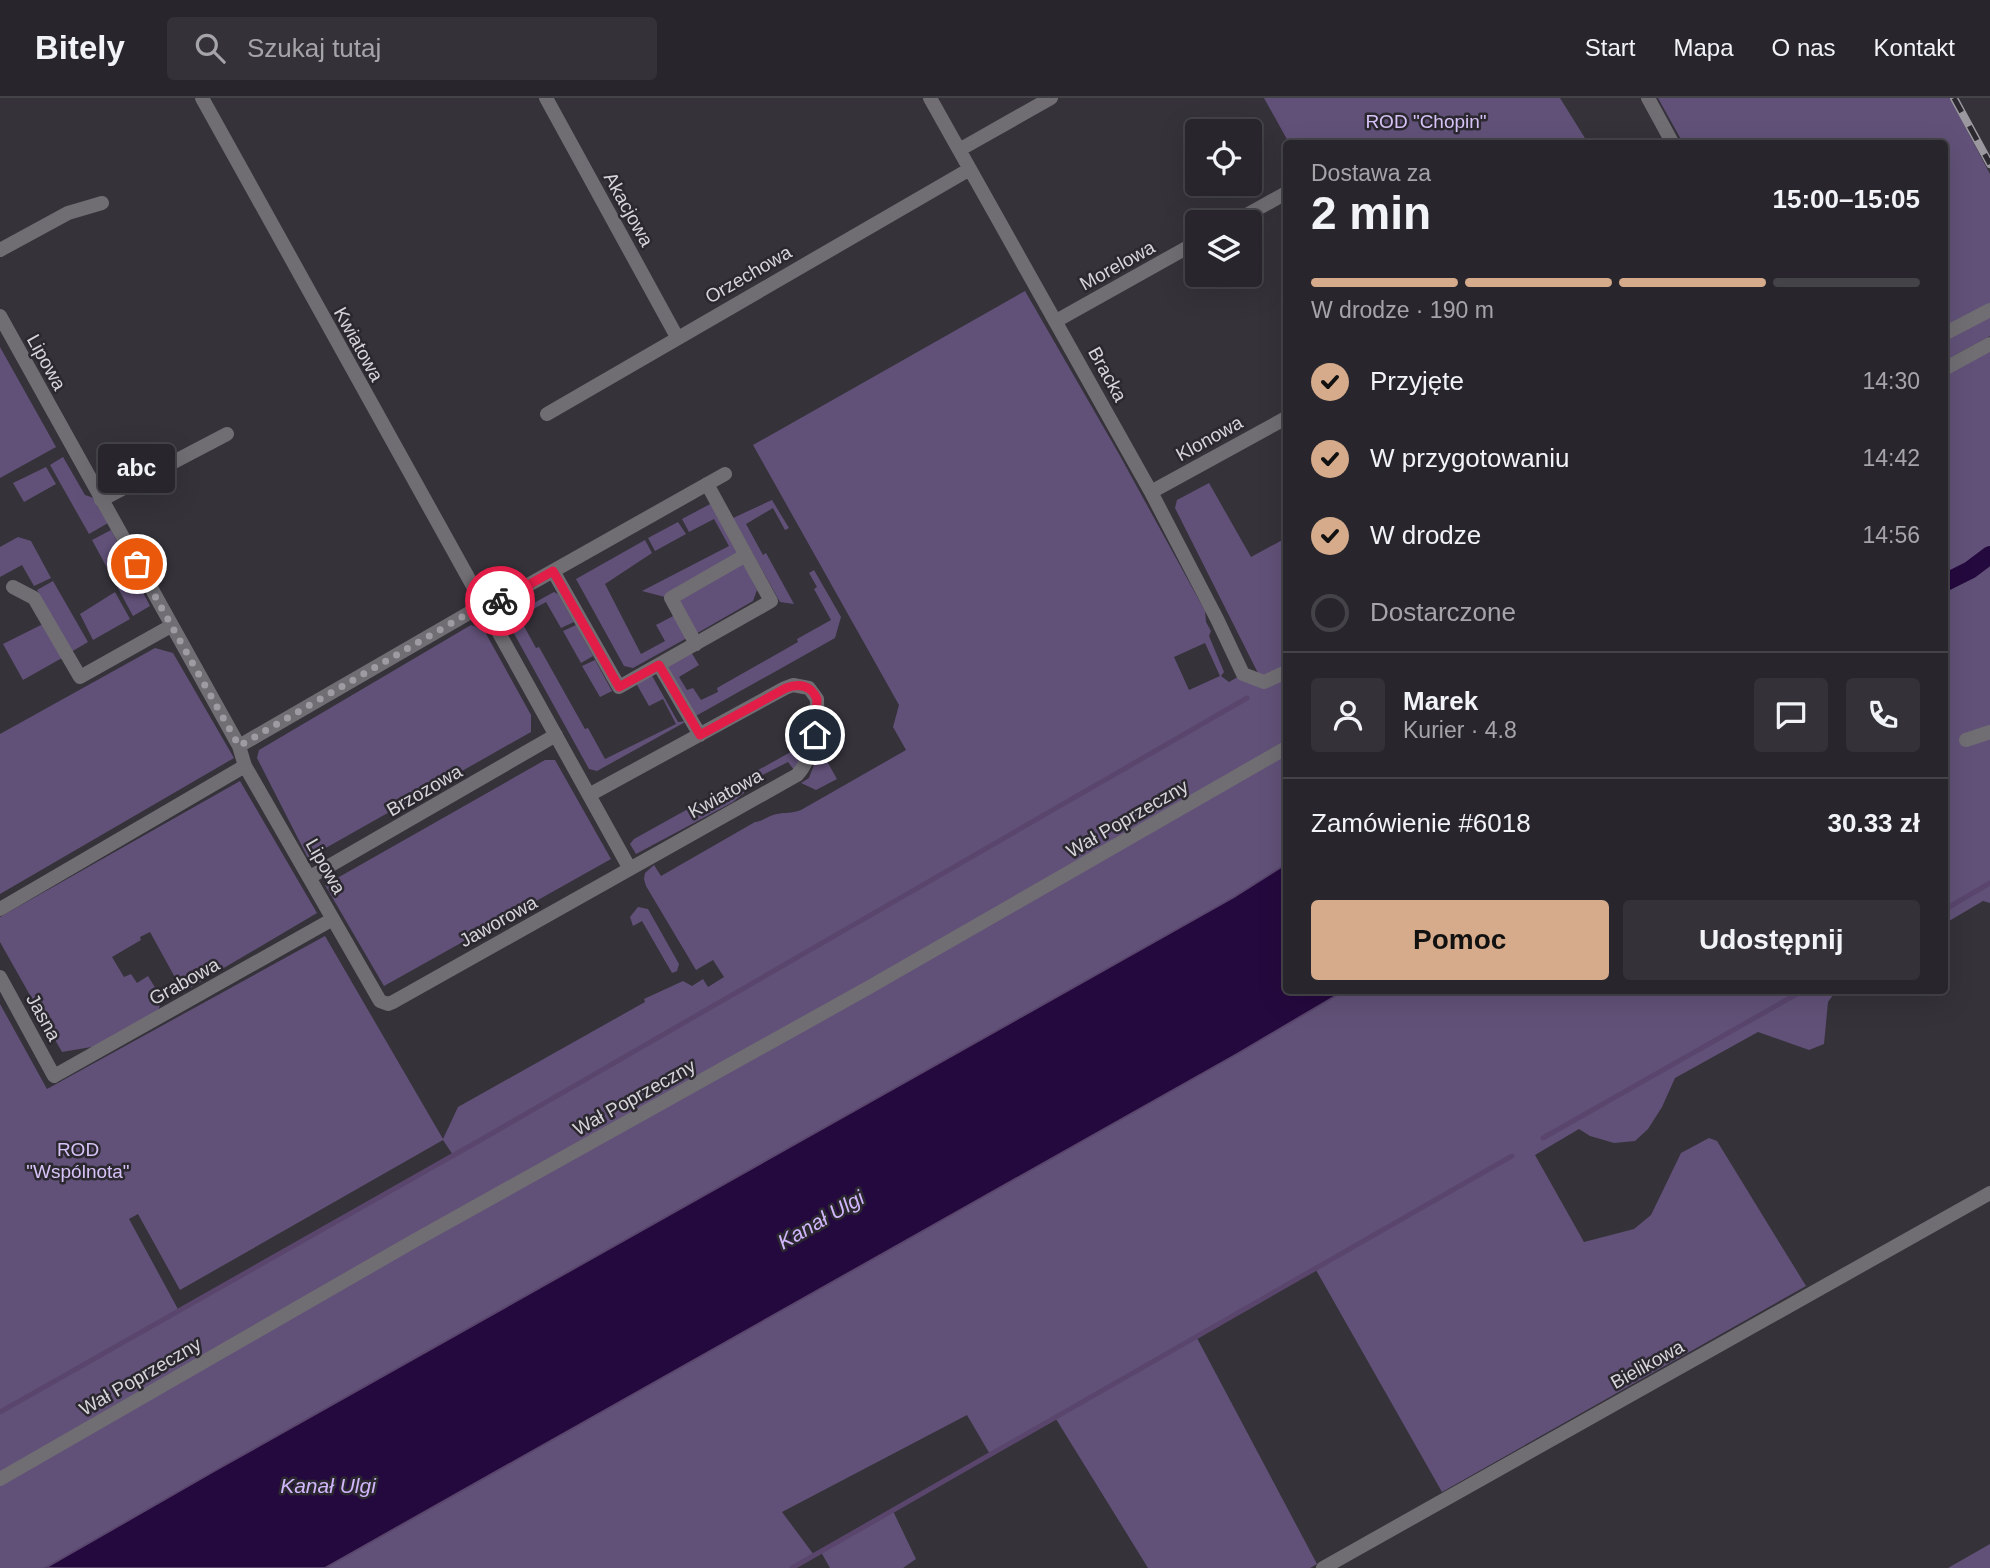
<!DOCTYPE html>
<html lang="pl">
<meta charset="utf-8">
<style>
body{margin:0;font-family:Helvetica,sans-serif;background:#343238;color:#f1f3f6;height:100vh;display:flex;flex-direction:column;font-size:26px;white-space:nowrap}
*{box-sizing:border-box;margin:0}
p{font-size:23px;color:#a5a5a9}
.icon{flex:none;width:38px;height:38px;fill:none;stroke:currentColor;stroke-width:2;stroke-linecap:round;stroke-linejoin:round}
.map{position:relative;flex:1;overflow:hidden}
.side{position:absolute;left:1283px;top:42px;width:665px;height:854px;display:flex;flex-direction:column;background:#28262c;border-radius:7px;box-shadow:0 7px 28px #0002,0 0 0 2px #444348}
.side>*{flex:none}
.buttons{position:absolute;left:1185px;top:21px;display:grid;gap:14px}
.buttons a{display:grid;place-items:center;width:77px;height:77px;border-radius:7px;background:#28262c;box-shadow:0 7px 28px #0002,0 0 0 2px #444348;font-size:35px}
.pin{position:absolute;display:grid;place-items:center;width:60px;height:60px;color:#fff;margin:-30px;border:4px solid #fff;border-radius:50%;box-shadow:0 2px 7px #0007}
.courier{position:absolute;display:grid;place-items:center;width:70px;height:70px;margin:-35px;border:5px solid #e11d48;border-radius:50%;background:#fff;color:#222;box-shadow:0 2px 9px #0007}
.bubble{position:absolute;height:49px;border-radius:7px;background:#28262c;box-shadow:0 7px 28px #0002,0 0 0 2px #444348;font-size:23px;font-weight:800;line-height:49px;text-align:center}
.head em{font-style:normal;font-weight:800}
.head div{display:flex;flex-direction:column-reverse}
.head{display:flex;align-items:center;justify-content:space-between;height:119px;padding:0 28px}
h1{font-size:46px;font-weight:800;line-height:52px}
.bar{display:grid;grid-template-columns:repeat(4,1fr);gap:10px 7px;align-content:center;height:84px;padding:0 28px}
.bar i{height:9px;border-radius:5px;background:#444348}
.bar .on{background:#d6ab8b}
.bar p{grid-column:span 4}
.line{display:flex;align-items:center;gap:18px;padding:0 28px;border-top:2px solid #444348}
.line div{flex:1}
.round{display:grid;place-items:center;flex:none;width:74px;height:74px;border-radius:7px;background:#343238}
ol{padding:0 28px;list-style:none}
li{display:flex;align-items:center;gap:21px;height:77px}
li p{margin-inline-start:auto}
li .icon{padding:7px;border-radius:50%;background:#d6ab8b;color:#111;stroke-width:4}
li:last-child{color:#a5a5a9}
li i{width:38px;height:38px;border:4px solid #444348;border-radius:50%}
.action{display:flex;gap:14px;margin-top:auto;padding:14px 28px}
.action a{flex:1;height:80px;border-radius:7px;background:#d6ab8b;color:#111;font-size:28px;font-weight:800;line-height:80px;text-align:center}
.action a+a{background:#343238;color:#f1f3f6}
header{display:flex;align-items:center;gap:42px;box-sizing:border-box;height:98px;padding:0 35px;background:#28262c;border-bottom:2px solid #444348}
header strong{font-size:33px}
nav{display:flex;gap:38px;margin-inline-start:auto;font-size:24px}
.search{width:490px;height:63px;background:#343238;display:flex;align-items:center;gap:18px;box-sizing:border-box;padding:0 24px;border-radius:7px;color:#a5a5a9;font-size:26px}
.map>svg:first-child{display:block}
.green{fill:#615178;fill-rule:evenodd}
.water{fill:#24093e;stroke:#5a466d;stroke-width:2}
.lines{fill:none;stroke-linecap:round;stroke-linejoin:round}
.stream{stroke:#5a466d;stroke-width:5}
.canal{stroke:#24093e;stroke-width:18}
.street{stroke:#706e73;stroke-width:14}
.rail-casing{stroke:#9b999f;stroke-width:8}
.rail{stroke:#2b2830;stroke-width:5;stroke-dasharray:16;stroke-linecap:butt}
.done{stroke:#9e9ca2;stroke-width:7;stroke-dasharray:0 12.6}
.route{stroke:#e11d48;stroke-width:9}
.labels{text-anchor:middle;stroke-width:5;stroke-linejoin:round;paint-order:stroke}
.park-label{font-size:19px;fill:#d7c3f7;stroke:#2b2830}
.street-label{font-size:19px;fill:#d7d5da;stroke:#2b2830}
.water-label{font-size:21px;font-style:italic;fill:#d1b6fb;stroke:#2b2830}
</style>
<header>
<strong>Bitely</strong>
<div class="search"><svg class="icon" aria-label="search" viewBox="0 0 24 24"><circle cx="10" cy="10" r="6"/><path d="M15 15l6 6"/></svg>Szukaj tutaj</div>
<nav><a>Start</a><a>Mapa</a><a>O nas</a><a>Kontakt</a></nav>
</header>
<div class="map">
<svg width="1990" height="1470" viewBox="0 0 1990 1470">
<rect width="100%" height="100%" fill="#35323a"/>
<path class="green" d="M1264,0H1560L1588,45H1289Z
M1658,0H1950L1990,76V206L1944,229V46L1683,45Z
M1025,193L1119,356L1205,513L1206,524L1211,533L1209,538L1224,574L1221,578L1229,584L1243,576L1264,584L1286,574V766L1234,799L216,1372L45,1470H0V906L47,991L325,838L443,1041L458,1009L645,904L644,901L683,883L692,888L703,881L708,889L724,879L713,862L696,872L646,788L644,781L645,775L654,767L661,778L755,724C764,723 769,717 777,716C786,714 790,716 801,712L906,652L893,629L899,607L753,347ZM1205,545L1220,578L1189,592L1174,559ZM443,1042L453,1057L179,1213L129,1121L138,1116L180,1192Z
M1990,217V238L1944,263V243Z
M0,249L56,349L0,380Z
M1990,251V805L1983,803L1944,826V280L1957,270Z
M63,359L85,397L94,400L108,425L89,436L50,367Z
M46,369L56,386L24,404L13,385Z
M1209,385L1251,459L1286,440V569L1261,581L1175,410L1177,402Z
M772,402L789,430L785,432L773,410L746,426L763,457L766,455L794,506L780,504L733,420Z
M712,405L740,457L665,499L642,493L729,448L714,421L689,434L682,421Z
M678,424L686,436L655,453L648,440Z
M111,432L150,508L133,518L92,442Z
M18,439L31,443L51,480L34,488L22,467L0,479V449Z
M645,442L652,455L605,486L641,556L665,543L656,527L675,517L687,540L633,570L624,568L576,481Z
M743,464L757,492L753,503L694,537L676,502Z
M814,472L841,519L835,540L694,619L666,568L691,554L699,567L679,579L687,592L693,590L701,602L718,594L717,590L798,544L797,541L831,522L814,491L817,489L809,475Z
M53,483L88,544L71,554L37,492Z
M115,494L130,521L93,542L80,516Z
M554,494L558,496L574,524L561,530L546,504L519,519L536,550L539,549L585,631L588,630L605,661L676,626L663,601L649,608L636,585L651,576L678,624L687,623L597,673L589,671L507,523L508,519Z
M43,526L62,560L23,582L3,546Z
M471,527L484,532L531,617V634L308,760L257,660L259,652Z
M576,527L593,558L581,565L563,533Z
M155,550L173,555L234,660L0,796V636Z
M595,562L612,593L600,599L582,568Z
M807,645L798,667L794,672L788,664L745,686L744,695L733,704L636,756L630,746L634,741Z
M820,651L837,681L816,692L801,685L809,680Z
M545,662H555L611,761L384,888L325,787Z
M240,683L317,815L183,894L150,834L140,839L141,842L112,859L124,879L131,876L137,885L148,878L162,901L158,913L97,948L62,954L0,844V819Z
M638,809L648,811L679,866L677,873L672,875L642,823L633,828L630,819Z
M1344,893H1836L1828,904L1824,946L1809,952L1758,934L1675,980L1662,1009L1648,1031L1635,1043L1614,1045L1590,1038L1579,1031L1535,1057L1584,1144L1634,1131L1651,1117L1681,1055L1709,1040L1717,1043L1806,1188L1442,1394L1316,1172L1197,1240L1317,1466L1310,1470H1148L1056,1321L991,1358L967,1317L782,1414L814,1457L792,1470H325L1237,956Z
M893,1413L916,1461L903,1470H830L821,1454Z
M1990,1446V1470H1948Z"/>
<path class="water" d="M1286,766V892L1344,893L1237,956L325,1470H45L216,1372L1234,799Z"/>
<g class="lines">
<path class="stream" d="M1944,812L1990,785
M1543,1040L1804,892
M0,1314L484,1040L1247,600
M792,1470L1512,1058"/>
<path class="canal" d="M1944,485L1970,472L1990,457"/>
<path class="street" d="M202,0L630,771
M546,0L677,239
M930,0L1151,394L1217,521L1243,576L1264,584L1286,574
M1648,0L1673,46
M959,52L1051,0
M1234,124L1286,95
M0,152L68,115L102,105
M0,218L239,648L245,668L380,903L388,906L393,904L797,677C813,661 818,622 817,601L809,590L793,587L785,590L589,697
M1056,223L1197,144
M1944,236L1990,212
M1944,271L1990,246
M547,316L970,71
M1151,394L1286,320
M101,402L227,336
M553,473L619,589L771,503L707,386
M13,489L34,500L80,579L171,528
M696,546L671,500L746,457
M659,567L700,637
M1966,642L1990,634
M239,648L469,515L498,504L725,376
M310,779L556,637
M0,811L245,668
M0,879L54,978L333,821
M0,1381L412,1144L866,891L1286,650
M1323,1470L1990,1095"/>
<g class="rail-casing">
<path id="rail" d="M1954,0L1990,66"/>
</g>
<use href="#rail" class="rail"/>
</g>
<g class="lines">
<path class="done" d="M137,466L239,648L469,515L500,503"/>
<path class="route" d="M500,503L553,473L619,589L659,567L700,637L786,590C799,585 811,587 817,601L815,637"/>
</g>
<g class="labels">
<g class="park-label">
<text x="1426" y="30">ROD "Chopin"</text>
<text x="78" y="1058">ROD<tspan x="78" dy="22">"Wspólnota"</tspan></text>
</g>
<g class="street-label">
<text transform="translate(629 111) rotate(61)" y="7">Akacjowa</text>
<text transform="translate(1117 167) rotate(-29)" y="7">Morelowa</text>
<text transform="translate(748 176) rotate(-30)" y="7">Orzechowa</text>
<text transform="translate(359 246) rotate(61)" y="7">Kwiatowa</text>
<text transform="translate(47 264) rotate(61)" y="7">Lipowa</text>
<text transform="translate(1108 276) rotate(61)" y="7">Bracka</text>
<text transform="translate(1209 340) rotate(-29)" y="7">Klonowa</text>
<text transform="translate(424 692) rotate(-30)" y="7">Brzozowa</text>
<text transform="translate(725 695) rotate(-29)" y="7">Kwiatowa</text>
<text transform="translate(1127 720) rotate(-30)" y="7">Wał Poprzeczny</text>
<text transform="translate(326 768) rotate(60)" y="7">Lipowa</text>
<text transform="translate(498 823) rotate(-29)" y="7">Jaworowa</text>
<text transform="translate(184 883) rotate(-29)" y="7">Grabowa</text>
<text transform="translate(44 919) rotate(61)" y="7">Jasna</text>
<text transform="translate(634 999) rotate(-29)" y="7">Wał Poprzeczny</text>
<text transform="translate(1647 1266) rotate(-29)" y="7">Bielikowa</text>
<text transform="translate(140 1278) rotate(-30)" y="7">Wał Poprzeczny</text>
</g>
<g class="water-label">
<text transform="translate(821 1122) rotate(-30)" y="7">Kanał Ulgi</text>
<text x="328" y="1395">Kanał Ulgi</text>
</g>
</g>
</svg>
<div class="buttons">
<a><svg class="icon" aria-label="locate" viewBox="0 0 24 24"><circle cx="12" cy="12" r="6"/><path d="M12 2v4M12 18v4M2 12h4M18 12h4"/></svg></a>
<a><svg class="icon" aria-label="layers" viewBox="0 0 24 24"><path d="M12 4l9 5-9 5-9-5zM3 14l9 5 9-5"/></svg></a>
</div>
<div class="pin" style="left:137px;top:466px;background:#ea580c"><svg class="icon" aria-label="bag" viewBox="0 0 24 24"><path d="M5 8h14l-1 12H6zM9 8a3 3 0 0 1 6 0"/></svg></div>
<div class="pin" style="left:815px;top:637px;background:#1f2937"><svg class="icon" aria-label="home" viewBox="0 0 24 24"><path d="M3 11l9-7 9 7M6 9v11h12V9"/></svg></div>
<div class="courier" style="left:500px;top:503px"><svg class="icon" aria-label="bike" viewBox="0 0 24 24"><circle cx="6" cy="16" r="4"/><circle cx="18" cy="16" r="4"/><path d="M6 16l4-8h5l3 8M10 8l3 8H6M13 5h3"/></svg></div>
<div class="bubble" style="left:98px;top:346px;width:77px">abc</div>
<section class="side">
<div class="head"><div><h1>2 min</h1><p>Dostawa za</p></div><em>15:00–15:05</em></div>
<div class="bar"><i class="on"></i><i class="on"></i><i class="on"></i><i></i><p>W drodze · 190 m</p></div>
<ol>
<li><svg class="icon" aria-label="check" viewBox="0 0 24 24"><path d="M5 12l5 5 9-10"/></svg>Przyjęte<p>14:30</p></li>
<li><svg class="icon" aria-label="check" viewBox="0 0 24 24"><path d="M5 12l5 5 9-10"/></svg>W przygotowaniu<p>14:42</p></li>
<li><svg class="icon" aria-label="check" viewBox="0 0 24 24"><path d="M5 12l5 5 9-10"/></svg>W drodze<p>14:56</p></li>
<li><i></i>Dostarczone</li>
</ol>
<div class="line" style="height:126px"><a class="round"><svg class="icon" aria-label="person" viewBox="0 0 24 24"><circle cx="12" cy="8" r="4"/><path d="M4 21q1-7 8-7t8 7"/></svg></a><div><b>Marek</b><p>Kurier · 4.8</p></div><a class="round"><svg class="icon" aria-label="chat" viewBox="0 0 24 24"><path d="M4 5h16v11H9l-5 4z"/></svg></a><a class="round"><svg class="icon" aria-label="phone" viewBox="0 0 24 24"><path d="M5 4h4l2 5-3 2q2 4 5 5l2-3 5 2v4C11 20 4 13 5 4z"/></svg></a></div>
<div class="line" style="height:91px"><div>Zamówienie #6018</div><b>30.33 zł</b></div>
<div class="action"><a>Pomoc</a><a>Udostępnij</a></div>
</section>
</div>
